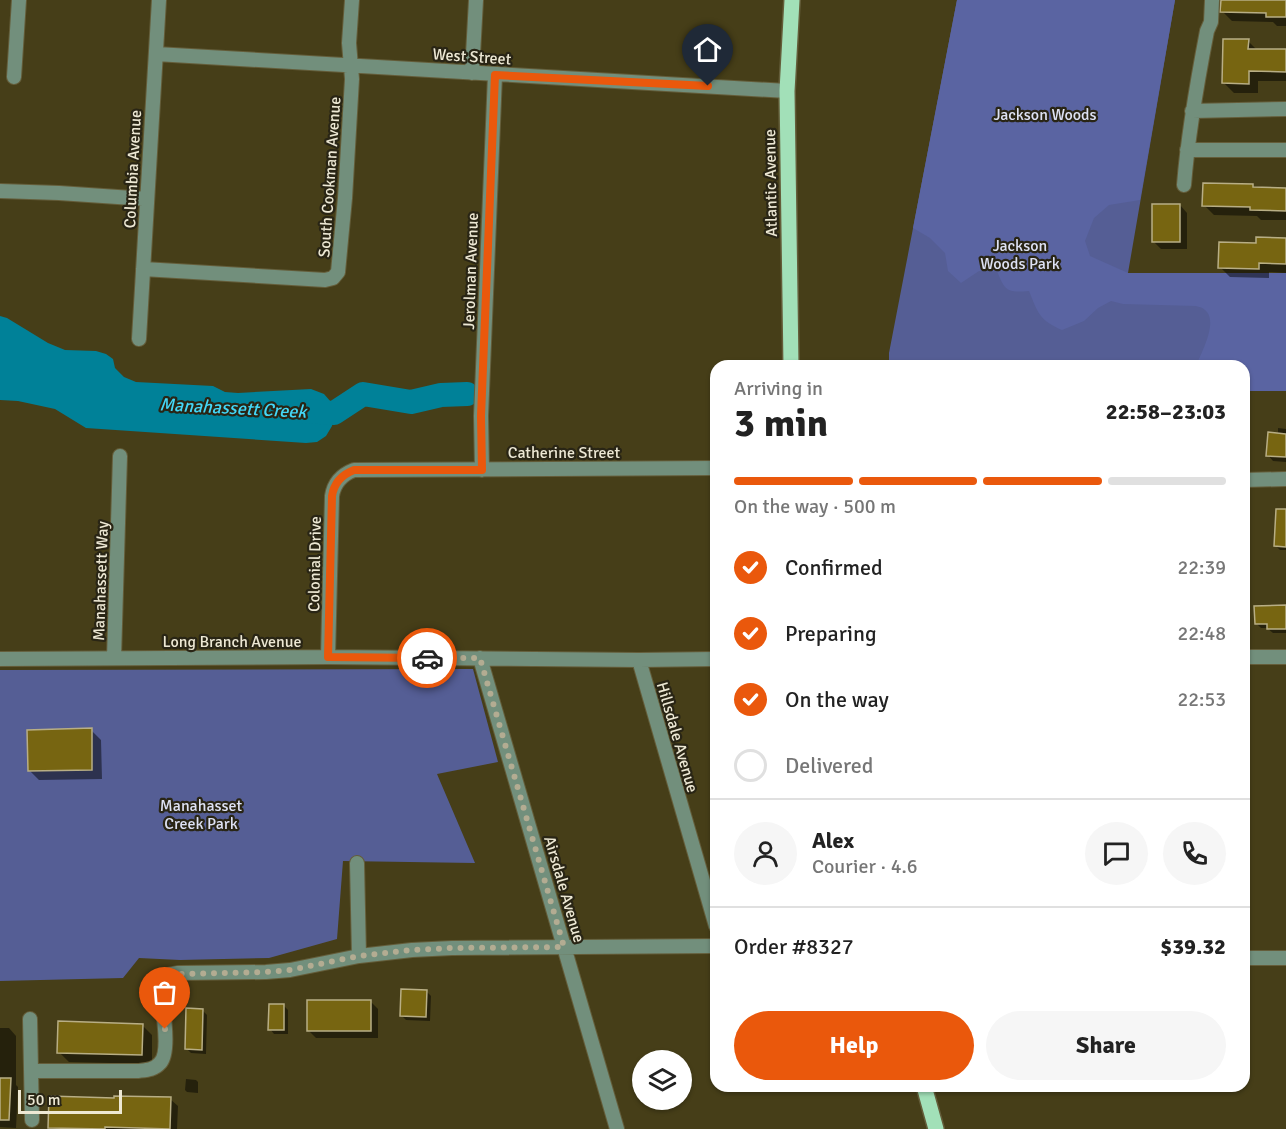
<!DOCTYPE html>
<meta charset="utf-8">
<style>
body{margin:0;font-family:Signika,sans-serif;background:#f6f6f6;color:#222;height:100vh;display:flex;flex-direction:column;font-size:22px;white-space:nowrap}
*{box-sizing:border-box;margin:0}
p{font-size:20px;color:#767676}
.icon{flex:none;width:33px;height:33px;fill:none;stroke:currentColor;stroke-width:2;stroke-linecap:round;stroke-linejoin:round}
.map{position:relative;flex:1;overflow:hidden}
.side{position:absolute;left:710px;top:360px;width:540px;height:732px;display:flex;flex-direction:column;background:#fff;border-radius:18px;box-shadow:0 2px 4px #0004}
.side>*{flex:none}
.fabs{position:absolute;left:632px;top:1050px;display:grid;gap:12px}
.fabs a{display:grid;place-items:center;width:60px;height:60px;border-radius:50%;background:#fff;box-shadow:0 2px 4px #0004;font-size:30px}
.scale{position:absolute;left:18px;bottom:15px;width:104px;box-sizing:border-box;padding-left:6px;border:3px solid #ede8d4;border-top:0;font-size:16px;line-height:21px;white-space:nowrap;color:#ede8d4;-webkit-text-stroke:4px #292515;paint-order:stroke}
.pin{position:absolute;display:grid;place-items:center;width:51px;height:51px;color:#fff;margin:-62px -26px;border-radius:50% 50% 50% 0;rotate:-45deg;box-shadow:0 0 6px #0007}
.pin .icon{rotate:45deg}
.courier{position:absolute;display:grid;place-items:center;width:60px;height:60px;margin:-30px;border:4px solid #ea580c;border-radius:50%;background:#fff;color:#222;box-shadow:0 2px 8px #0007}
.overview em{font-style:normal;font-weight:700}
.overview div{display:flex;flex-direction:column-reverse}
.overview{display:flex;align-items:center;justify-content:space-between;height:102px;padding:0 24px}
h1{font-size:39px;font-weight:700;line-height:45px}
.bar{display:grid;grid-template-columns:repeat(4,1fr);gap:9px 6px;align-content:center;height:72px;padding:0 24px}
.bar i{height:8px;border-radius:4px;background:#e0e0e0}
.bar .current{background:#ea580c}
.bar p{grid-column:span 4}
.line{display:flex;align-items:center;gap:15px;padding:0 24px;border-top:2px solid #e0e0e0}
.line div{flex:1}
.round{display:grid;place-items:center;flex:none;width:63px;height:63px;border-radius:32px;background:#f6f6f6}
ol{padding:0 24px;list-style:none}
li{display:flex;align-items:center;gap:18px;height:66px}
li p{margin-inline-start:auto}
li .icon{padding:6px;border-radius:50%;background:#ea580c;color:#fff;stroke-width:4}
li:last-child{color:#767676}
li i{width:33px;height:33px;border:3px solid #e0e0e0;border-radius:50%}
.action{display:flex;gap:12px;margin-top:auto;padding:12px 24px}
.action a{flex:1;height:69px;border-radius:36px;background:#ea580c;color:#fff;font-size:24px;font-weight:700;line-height:69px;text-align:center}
.action a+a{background:#f6f6f6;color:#222}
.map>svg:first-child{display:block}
.green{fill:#555e95}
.forest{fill:#5a64a2}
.water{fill:#008198}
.shadow{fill:#0007}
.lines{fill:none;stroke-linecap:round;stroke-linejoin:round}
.river{stroke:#008198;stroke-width:24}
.building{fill:#776511;stroke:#b8ae85;stroke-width:1.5}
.minor-casing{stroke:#645d3a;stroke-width:16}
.major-casing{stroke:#645d3a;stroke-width:18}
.minor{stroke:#728f7c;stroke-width:14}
.major{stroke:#a2e0b8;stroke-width:15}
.done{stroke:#b3ac92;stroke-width:6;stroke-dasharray:0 10.8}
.route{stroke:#ea580c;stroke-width:8}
.labels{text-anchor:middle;stroke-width:4.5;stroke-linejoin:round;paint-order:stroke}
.street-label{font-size:16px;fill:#ede8d4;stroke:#292515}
.park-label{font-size:16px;fill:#dee2f4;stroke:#292515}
.water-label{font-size:18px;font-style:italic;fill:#43d7f7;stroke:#292515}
</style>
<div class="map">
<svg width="1286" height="1129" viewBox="0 0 1286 1129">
<rect width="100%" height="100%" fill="#463e18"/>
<path class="green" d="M957,0H1175L1128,273H1286V391H1244V366H889V353Z
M473,669L498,762L437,774L475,863L343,861L337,939L269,958L180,960L139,958L123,978L0,981V670Z"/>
<path class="forest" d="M957,0H1175L1140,200L1109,205L1094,218L1085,241L1090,256L1128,273H1286V391H1244V366H1196C1201,353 1219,321 1205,310C1202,307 1199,307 1196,306L1123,304L1111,301L1098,308L1084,321L1062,330C1039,320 1038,313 1029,291C1007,293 1005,291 997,271H979L961,283L948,271L945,253L930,238L913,228Z"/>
<path class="water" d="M0,316L7,318L48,343L65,350L96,351L106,354L113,359L115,368L124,377L136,382L213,386L225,392L238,393L311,389L324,394L331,402L334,413L332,426L326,436L317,442L306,443L86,428L55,409L18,401L0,400Z"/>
<path class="shadow" d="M1222,0H1286V26H1277L1273,22L1232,21L1222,11Z
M1248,41L1257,50L1286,51V81H1258V93H1234L1224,83Z
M1252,186L1256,189L1286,190V220H1261L1257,216L1214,215L1204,205Z
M1180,205L1187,213V249H1161L1154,242Z
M1286,239V273L1269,272V278L1230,277L1220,267L1257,244Z
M1278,428L1286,429V462L1273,461L1268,455L1278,435Z
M1244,429L1246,432V456H1244Z
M1286,511V550H1280L1275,545Z
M1286,607V633H1273L1267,628H1261L1256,623Z
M91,730L101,740L102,779L39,780L29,770Z
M427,992L431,996L430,1021L406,1020L401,1015Z
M370,1001L378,1009V1038H316L308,1030Z
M284,1006L288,1010V1034H274L270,1029Z
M203,1011L207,1015L206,1054L191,1053L187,1049Z
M142,1025L152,1035V1064L69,1062L59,1052Z
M0,1028H9L16,1036V1085L18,1087L16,1128L0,1127Z
M186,1079L196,1080L198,1082V1093L187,1092L185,1090Z
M170,1099L178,1106L177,1129H52L50,1127L115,1100Z"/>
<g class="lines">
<path class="river" d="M303,411L334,413L363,394L411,402L441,395L467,394"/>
</g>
<path class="building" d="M1221,0H1286V17H1266V13L1220,12Z
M1223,39H1249L1248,49H1286V72L1249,71V84L1222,83Z
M1203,183L1253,184V187L1286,188V211L1250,210V207L1202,206Z
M1152,204H1180V242H1152Z
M1256,237L1286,238V264L1259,263V269L1218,268L1219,242L1256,243Z
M1268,432L1286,434V457L1266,456Z
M1276,509H1286V547L1274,546Z
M1286,605V629H1267V624H1255L1254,606Z
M92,728V770L28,771L27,730Z
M401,989L427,990L426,1017L400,1016Z
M307,1000H371V1031H307Z
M269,1004H284V1030H268Z
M186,1008L203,1009L202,1050L185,1049Z
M58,1021L143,1024L142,1055L57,1053Z
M0,1078H11L9,1120H0Z
M49,1096L114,1098V1096L171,1097L170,1129L105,1127V1129L48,1128Z"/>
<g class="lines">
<g class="minor-casing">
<path id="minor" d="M156,54L787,91
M472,73L476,0
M14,77L19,0
M1192,111L1286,109
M1187,150H1286
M1184,185C1188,133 1197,83 1207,31L1211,22L1212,0
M0,191L59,193L147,199
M143,269L325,280L333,278L338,272L345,198L352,79L349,43L352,0
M139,339L159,0
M482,470L481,416L495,75
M1244,480L1286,479
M328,657L332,496C334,483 341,475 354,470L716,468
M1244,657H1286
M114,658L120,456
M480,658L617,1129
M0,659L328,657L639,660L716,659
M639,660L716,926
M357,863L359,956
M1244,958H1286
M30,1019L32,1120
M31,1071H138C146,1070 154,1070 160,1063C172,1051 161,996 157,980L167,975L178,973L266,972L290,970L359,956L412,950L452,948L716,946"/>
</g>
<g class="major-casing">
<path id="major" d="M791,366L787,91L792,0
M924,1086L936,1129"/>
</g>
<use href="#minor" class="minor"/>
<use href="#major" class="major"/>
</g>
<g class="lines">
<path class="done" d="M165,1029L163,1006L157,980L167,975L178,974L266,972L290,970L359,956L412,950L452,948L564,947L480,658H427"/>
<path class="route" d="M427,658L328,657L332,496C334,483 341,475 354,470H482L481,416L495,75L708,86"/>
</g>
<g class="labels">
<g class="street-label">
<text transform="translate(472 56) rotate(4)" y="6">West Street</text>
<text transform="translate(132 169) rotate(-87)" y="6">Columbia Avenue</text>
<text transform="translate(329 177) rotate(-86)" y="6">South Cookman Avenue</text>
<text transform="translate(770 183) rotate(-91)" y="6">Atlantic Avenue</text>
<text transform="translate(470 271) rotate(-88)" y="6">Jerolman Avenue</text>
<text x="564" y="458">Catherine Street</text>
<text transform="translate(314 564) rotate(-89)" y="6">Colonial Drive</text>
<text transform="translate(100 581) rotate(-88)" y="6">Manahassett Way</text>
<text x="232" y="647">Long Branch Avenue</text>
<text transform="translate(678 737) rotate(74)" y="6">Hillsdale Avenue</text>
<text transform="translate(565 889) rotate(74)" y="6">Airsdale Avenue</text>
</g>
<g class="park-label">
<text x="1045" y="120">Jackson Woods</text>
<text x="1020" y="251">Jackson<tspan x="1020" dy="18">Woods Park</tspan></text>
<text x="201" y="811">Manahasset<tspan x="201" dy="18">Creek Park</tspan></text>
</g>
<g class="water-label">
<text transform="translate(233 408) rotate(3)" y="6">Manahassett Creek</text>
</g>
</g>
</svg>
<div class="fabs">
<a><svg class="icon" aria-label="layers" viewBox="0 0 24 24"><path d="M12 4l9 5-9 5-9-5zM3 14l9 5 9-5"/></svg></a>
</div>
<div class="scale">50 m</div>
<div class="pin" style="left:165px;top:1029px;background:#ea580c"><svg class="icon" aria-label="bag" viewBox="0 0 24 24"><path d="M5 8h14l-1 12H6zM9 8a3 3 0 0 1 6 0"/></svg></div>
<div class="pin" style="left:708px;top:86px;background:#1f2937"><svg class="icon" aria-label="home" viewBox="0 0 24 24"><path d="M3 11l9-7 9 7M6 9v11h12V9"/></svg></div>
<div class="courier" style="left:427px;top:658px"><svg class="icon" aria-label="car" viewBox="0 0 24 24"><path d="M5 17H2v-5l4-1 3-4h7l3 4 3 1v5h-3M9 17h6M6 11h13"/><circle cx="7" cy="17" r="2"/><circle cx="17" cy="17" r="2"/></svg></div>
<section class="side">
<div class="overview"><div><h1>3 min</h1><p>Arriving in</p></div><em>22:58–23:03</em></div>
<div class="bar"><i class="current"></i><i class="current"></i><i class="current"></i><i></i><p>On the way · 500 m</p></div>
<ol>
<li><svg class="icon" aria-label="check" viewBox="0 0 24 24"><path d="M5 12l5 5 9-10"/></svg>Confirmed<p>22:39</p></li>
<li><svg class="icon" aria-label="check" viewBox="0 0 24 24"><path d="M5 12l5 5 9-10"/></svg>Preparing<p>22:48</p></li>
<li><svg class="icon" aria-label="check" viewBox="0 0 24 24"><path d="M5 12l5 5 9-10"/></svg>On the way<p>22:53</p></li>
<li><i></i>Delivered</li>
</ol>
<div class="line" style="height:108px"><a class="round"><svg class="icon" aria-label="person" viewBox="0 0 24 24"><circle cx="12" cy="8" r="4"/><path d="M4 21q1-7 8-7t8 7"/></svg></a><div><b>Alex</b><p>Courier · 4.6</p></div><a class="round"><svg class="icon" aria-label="chat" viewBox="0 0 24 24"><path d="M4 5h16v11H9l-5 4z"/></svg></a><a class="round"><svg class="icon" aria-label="phone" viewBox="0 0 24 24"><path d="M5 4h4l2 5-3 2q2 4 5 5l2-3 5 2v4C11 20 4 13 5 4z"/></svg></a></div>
<div class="line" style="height:78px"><div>Order #8327</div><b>$39.32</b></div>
<div class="action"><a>Help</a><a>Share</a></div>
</section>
</div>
